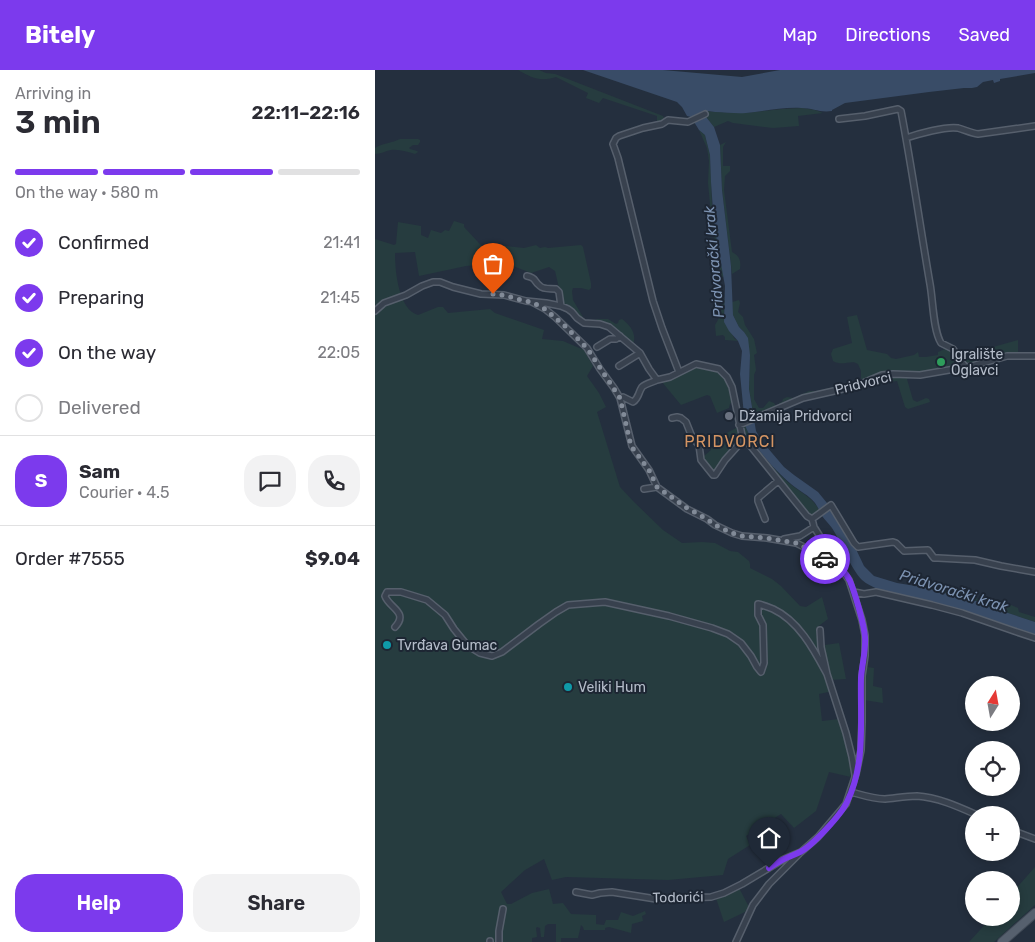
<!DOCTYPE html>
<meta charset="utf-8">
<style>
body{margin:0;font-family:Rubik,sans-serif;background:#f2f2f3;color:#2b2b33;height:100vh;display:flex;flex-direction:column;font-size:19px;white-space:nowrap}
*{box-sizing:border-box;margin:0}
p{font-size:16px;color:#7c7c81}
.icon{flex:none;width:28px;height:28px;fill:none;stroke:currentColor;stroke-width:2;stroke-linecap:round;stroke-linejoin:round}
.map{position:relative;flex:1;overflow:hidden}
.details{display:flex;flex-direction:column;background:#fff;width:375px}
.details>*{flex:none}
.needle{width:32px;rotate:11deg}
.tools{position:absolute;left:590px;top:606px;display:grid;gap:10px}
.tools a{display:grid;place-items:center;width:55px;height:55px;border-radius:50%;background:#fff;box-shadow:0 2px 8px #0003;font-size:25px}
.pin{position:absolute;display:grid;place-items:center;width:42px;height:42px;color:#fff;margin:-51px -21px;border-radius:50% 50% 50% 0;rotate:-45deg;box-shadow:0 0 5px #0007}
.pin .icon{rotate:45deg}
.courier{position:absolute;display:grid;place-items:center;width:50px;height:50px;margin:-25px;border:4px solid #7c3aed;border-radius:50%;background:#fff;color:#222;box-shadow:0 1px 6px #0007}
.head em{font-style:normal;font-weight:600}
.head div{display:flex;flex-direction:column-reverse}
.head{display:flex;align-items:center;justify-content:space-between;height:85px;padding:0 15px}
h1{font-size:32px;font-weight:600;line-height:38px}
.bar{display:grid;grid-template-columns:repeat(4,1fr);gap:8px 5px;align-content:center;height:60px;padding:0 15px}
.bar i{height:6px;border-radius:4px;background:#e1e1e2}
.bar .on{background:#7c3aed}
.bar p{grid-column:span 4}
.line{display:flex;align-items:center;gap:12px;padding:0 15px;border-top:1px solid #e1e1e2}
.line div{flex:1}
.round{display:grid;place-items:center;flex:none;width:52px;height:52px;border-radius:20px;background:#f2f2f3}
ol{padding:0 15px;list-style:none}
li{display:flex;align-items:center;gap:15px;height:55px}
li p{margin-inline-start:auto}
li .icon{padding:5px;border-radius:50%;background:#7c3aed;color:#fff;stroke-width:4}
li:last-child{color:#7c7c81}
li i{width:28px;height:28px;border:2px solid #e1e1e2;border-radius:50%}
.action{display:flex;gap:10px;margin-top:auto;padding:10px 15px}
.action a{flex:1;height:58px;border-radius:20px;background:#7c3aed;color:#fff;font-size:20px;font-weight:600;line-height:58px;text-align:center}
.action a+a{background:#f2f2f3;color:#2b2b33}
header{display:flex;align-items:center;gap:30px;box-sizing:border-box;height:70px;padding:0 25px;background:#7c3aed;color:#fff}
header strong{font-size:24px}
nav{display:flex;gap:28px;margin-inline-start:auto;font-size:18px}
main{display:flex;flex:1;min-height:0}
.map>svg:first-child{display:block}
.green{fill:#263c3f}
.water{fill:#394c67}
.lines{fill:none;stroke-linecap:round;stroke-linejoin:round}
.street-casing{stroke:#565f6c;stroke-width:8}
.primary-casing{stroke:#414a57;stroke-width:10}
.street{stroke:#38414e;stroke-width:5}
.primary{stroke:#56606e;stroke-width:8}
.done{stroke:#828b98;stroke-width:5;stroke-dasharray:0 9}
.route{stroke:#7c3aed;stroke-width:6}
.leisure-dot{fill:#2e9e5b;stroke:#1d2633;stroke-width:2}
.worship-dot{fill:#6b7280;stroke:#1d2633;stroke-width:2}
.culture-dot{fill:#0f9aa8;stroke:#1d2633;stroke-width:2}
.labels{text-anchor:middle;stroke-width:4;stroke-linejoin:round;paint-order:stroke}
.poi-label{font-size:14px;fill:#b4bcc9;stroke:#1d2633;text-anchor:start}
.street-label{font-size:14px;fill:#b4bcc9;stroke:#1d2633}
.water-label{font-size:15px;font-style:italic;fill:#7c92b1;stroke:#1d2633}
.quarter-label{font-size:16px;letter-spacing:1px;fill:#d59563;stroke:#1d2633}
</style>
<header>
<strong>Bitely</strong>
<nav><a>Map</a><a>Directions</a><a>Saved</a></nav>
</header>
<main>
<section class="details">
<div class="head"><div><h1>3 min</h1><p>Arriving in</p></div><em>22:11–22:16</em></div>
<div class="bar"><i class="on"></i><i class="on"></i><i class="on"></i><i></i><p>On the way · 580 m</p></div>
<ol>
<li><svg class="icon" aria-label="check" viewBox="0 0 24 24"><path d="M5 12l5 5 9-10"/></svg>Confirmed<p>21:41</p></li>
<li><svg class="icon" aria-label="check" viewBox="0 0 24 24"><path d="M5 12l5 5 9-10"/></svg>Preparing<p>21:45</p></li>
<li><svg class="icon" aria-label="check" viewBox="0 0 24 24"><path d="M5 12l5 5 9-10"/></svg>On the way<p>22:05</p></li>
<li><i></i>Delivered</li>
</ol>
<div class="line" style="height:90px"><b class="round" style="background:#7c3aed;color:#fff">S</b><div><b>Sam</b><p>Courier · 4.5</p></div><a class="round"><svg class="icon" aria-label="chat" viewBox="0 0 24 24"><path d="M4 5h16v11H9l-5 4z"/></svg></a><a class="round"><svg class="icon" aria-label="phone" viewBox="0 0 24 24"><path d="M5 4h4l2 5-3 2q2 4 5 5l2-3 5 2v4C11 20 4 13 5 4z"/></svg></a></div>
<div class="line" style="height:65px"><div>Order #7555</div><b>$9.04</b></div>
<div class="action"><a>Help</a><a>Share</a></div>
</section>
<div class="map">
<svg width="660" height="872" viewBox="0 0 660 872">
<rect width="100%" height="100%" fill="#242f3e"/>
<path class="green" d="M143,0H164L171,3L180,4L288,46L290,50L288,52L282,53V46L228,28L224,33L211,28L213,23L181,7C165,12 157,8 143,0Z
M427,38L440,40L448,43L423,46L424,56L398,58L358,53L353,51L339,57L328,43L333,41L340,42L370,43L407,39Z
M324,60L330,65L335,85L337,135L339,155L349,207H344L345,201L343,185L337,155L333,113L334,91L332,78Z
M25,69H43L45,70V72L43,75H38L34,78L35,79L42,81L43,82L40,84C33,82 24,79 16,80C10,81 6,84 0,84V78C8,73 17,73 25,69Z
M351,72L348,77V96H355V101L350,106L349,120L357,182C365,186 366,191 365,199L357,204L347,120L345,75Z
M79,151L89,154V157L116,186L120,187L111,176L123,175L149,178L161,175L165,178L170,177L173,178L206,175L208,177L216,213V218L214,220L206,218H198L197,221L198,230L208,247L207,250L188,235L180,201L174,197L156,203L138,196L124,197L121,196L105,199L104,195L91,196L44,206L40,182L20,183C20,200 23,239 43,245L63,237H68L73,243L115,239L120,243L169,260L167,269L188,271L209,280L218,296L212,306L224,323L231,337L222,342L245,417L259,432L288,460L307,473L327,472L340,473L355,481L363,482L374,491L375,494V498L397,509L406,516L425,536L431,537L447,527L453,549L441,558L443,576L464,573L471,609L455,610L458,621L444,624L447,651L464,649L474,689L476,707L454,702L441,741L419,758L406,744L371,766L375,775L353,789L348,805L293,810L191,807L177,810L169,789L150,800L126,822L132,834H136L157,823L174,819L178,834L188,833L196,844L221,845V854L229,855L231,850H243L246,842L258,846L270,841L271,844L267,846L268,851L257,854L256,863L234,857L230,858V860H209L208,857L206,855L203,868H186V872H181V854H173L170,856L169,867H166L165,858L162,857L161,858L162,867L157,868V872H0V169L19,175L21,174L23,152L46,156V165L53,168L56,160L66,163L70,160L74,161Z
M350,229L349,244L359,268L363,271L350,270V267L348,265L341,266L340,255L343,250L345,239L346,238L348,230Z
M364,230L365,233L363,242L368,247L370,255L379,269L382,283L379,285L381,300L379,305V329L384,338H388L394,331L399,333L402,338L379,348L374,319L375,285L369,262L364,257L358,245L357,232Z
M482,245L492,280L512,284L516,288L521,289L539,285L543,282L544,287H551L563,285V282L570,279H576L585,294L584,296L543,303L519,302L404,337V333L407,332L408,329L412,327L419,328L434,321H441L459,317L462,315L466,316L486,310V301L483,294C475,289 469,297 458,291L456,284L458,279L477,273L472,247Z
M222,249H233L241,254L243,253L244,250L247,249C256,256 262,264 258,275C242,262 238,252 216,252Z
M643,270V284L593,295L590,293L586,286Z
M321,295L346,302C353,313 355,320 357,332L355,334L354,338L342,343L335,326L332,325L306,335L287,312L297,308Z
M527,306L536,308L532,309L538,330L542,332L551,328L554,329L555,332L533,339L530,337L522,311L498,315V312L504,308Z
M370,355C377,374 399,400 414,413C426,423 437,427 445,441L436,447L370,367L367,360Z
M363,357L366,368V372L339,403L336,401L329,388V386L336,380L334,376L343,372L346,366Z
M547,515L586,523L629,538L632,537L634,534L643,538L644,542L660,547V552L615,537L601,531L547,517Z
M492,597L499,598L498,616L507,618L508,633L489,630L490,603Z
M660,797V835L619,872H594L616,848H636V824Z
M364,818L374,837L370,842L349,852L341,828Z"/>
<path class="water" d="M208,0H288L367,7L405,0H660V3L625,9V11L619,13L618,10L608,12L602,17L597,18H589L554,22L470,33L457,40V41C445,43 438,38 426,38C408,37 390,41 371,43C361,44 350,42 340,42L333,41L328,43L339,57L345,75L347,120L356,196L358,245L364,257L369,262L373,268L375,285L374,319L381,361L386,370L409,397L419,405L443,422L452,433L479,475L489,496L499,506L522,513L547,517L601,531L615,537L660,552V565C628,558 598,544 566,535C544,528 504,525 487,510C476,499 466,472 457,458C454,454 450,450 447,446C445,442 443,437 440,433C434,425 424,421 416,414C400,401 377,375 370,355L365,304L367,281L363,271L354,261L349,252L350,216L339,155L336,112L335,85L330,65L324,60L316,47L312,46L307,37L302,32Z"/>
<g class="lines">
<g class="street-casing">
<path id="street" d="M464,49L490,46L523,39L526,41C537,98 545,156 555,214C558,230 558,260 566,273L578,279L590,297
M531,68C543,64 571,56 583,58C590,60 596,63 603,64L660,56
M152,206C162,208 158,211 165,216C169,220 176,218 181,219L184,222L186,236
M157,232L170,239L180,247L212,278L225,299L239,318L245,328L257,376L274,400L282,417
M0,241L9,233L31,225L47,216L58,212H65L78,217L106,224L129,225L151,231L171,233L186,236L193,239L197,242L202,248L209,253L225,254L234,257L265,283L274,299L282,310L295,307L321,294L344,299L352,307L357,317L368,370L374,374L432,446L437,449L439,457L461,492L474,510L487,550L490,565V586L487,606V652L486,680L481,704L471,734L443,767L426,782L407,790L367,814L349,823L336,827L281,829L237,822L225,823L217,825L201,822
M222,277L235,269H241L245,266
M244,296L265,283
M304,302L287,258L278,231L243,88L238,74L241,68L244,66L268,58L287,54L293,50L313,52L330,44
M245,328L248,327L258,332C264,328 263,323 267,317C270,314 278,312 282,310
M297,348L302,347L306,348L311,352L317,367L324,375L326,390L338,405H340L350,390L368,370
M364,355L428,328L481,316L507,305L518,304L545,305L597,296L632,286H660
M269,419L282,417L312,439L332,449L340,455L357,463L367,466L392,468L421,473L431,478L462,496
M390,449L383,431V428L403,411
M437,449L456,435L479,473L483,477L518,472L521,473L529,481L553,480L559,488H563L600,490L626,496L660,502
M409,469L425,466L439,457
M479,522L489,524L501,522L557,535L587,543L639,561L660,568
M20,557C34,542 14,538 10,526L12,522H26L52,530L70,545L79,559L92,575L105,583L117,586L127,582L164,554L181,542L193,535L230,532L294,546L337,558L353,564L366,573L376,586L382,597L386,602L389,593L388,555L383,545V534C388,535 393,537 398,539C424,551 439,580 452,604
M445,560L446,577L452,604L471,663L477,687L480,705
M476,722C487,725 498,729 510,729C521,728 531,726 542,726C562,727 584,737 602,745
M636,760L660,769
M115,872V871
M124,872V861L128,839
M361,872L378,835L394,814L424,784"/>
</g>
<g class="primary-casing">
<path id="primary" d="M627,872L660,843"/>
</g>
<use href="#street" class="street"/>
<use href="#primary" class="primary"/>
</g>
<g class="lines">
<path class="done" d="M118,224L128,225L150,231L157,232L170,239L191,257L212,278L245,328L256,376L274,400L282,417L312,438L332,449L340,455L357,463L366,466L392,468L421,473L431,478L450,489"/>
<path class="route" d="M394,798C399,795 403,792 407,790C413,787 419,785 425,782C437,776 466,745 472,732C491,693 485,651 486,608C487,594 491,581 490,567C489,554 480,523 475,511C470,500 460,495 450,489"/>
</g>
<circle class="leisure-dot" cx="566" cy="292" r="5"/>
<circle class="worship-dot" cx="354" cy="346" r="5"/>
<g class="culture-dot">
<circle cx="12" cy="575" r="5"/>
<circle cx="193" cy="617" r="5"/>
</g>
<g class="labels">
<g class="poi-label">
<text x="576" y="289">Igralište<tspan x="576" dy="16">Oglavci</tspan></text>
<text x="364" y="351">Džamija Pridvorci</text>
<text x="22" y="580">Tvrđava Gumac</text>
<text x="203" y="622">Veliki Hum</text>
</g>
<g class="street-label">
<text transform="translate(488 313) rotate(-14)" y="5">Pridvorci</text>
<text transform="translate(303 827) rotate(-1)" y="5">Todorići</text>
</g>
<g class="water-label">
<text transform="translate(339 192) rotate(-95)" y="5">Pridvorački krak</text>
<text transform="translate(579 521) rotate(17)" y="5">Pridvorački krak</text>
</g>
<g class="quarter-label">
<text x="355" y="377">PRIDVORCI</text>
</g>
</g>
</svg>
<div class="tools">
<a><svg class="needle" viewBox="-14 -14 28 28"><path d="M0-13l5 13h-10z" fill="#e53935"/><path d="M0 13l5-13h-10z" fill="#7c7c81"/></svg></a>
<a><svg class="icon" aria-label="locate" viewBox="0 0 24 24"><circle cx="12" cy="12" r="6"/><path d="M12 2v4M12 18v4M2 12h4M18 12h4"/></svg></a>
<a>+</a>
<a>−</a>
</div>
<div class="pin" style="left:118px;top:224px;background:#ea580c"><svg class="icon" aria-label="bag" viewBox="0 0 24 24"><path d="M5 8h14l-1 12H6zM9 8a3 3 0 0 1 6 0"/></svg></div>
<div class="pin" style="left:394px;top:798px;background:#1f2937"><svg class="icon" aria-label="home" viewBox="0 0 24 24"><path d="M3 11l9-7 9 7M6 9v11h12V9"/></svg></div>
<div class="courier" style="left:450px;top:489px"><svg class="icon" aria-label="car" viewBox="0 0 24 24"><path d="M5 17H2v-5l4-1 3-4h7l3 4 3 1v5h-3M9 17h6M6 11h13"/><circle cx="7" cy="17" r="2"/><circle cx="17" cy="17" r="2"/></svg></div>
</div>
</main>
